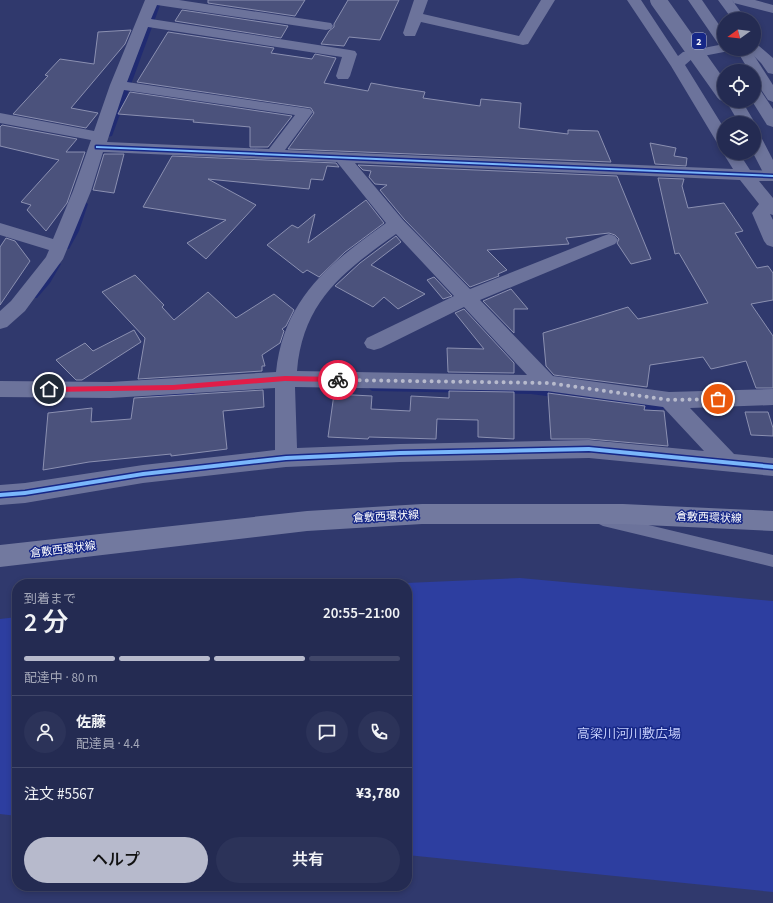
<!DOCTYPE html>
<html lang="ja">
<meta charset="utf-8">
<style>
body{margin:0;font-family:"Source Sans 3","Noto Sans JP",sans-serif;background:#2c3359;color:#f1f3f6;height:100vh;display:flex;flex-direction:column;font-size:15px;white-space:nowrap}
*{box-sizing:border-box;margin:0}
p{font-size:13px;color:#a3a7b8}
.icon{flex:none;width:22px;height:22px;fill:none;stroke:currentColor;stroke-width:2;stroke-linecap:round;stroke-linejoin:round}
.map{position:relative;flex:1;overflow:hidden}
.details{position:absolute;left:12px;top:579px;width:400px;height:312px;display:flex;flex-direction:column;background:#242b52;border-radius:16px;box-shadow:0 2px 6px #0003,0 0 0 1px #414769}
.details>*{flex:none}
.needle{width:26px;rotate:255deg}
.controls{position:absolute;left:717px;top:12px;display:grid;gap:8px}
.controls a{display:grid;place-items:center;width:44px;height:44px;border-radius:50%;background:#242b52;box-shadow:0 2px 6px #0003,0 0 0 1px #414769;font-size:20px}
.pin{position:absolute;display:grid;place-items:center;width:34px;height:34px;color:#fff;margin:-17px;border:2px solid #fff;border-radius:50%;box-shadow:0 1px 4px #0007}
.courier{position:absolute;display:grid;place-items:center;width:40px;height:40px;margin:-20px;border:3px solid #e11d48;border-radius:50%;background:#fff;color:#222;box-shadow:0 1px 5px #0007}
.head em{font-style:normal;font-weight:600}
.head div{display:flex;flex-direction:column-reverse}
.head{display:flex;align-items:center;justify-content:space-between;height:68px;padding:0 12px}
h1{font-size:26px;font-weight:600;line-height:30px}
.bar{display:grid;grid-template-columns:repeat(4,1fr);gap:6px 4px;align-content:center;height:48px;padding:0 12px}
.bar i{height:5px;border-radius:3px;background:#414769}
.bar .selected{background:#b7bacc}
.bar p{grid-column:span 4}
.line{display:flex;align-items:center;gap:10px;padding:0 12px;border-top:1px solid #414769}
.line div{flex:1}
.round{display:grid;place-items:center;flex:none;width:42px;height:42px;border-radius:21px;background:#2c3359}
.cta{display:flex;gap:8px;margin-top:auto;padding:8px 12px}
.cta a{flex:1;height:46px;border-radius:24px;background:#b7bacc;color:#111;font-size:16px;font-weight:600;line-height:46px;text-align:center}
.cta a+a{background:#2c3359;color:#f1f3f6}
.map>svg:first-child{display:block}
.green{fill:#2d3ea0}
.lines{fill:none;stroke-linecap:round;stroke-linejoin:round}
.stream{fill:#202b72;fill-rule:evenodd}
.building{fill:#4b527c;stroke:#8b90b1}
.lane{fill:#6c739b;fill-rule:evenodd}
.street{fill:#6c739b;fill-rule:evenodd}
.secondary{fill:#72799f;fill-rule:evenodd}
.highway{fill:#6d749b;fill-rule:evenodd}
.highway-bridge{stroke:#6d749b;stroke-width:16}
.cycleway-casing{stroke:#162787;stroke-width:3}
.cycleway{fill:#7ab7fb;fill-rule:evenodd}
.route{fill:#e11d48}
.done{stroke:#b7bacc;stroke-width:4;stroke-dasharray:0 7.2}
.labels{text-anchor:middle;stroke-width:3;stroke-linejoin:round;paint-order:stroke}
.shield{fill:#162787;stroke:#b9bedb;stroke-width:1}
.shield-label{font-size:10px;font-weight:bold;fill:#fff}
.street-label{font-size:11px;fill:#fff;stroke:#162787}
.near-park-label{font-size:13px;fill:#c3ccfa;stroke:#162787}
</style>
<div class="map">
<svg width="773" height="903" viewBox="0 0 773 903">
<rect width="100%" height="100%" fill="#30396d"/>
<path class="green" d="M520,578L773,601V892L407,855V584H383Z
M17,617V816L0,814V619Z"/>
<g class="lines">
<path class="stream" d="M158,0H162L112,136L107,137L106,136Z
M85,202L88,204L79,231L69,249H65L64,248L73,231L82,204Z
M58,262L61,264L50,283L37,298H33L32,296L33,294L46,281L56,263Z
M372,385L531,388L653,404L668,403L671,406L668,409L653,410L531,394L372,391L369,388Z
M192,390L195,393L192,396C182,396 155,401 149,394L152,391L165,392Z"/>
</g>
<path class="building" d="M208,0H305L295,16L208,3Z
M348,0H399L380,40L349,37L344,46L321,44L329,31L334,27V24Z
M182,10L288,26L281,38L175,21Z
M131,30L125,44L71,108L98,113L86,128L13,114L48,76L45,75L60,59L94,64L98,32Z
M168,32L274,48L271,53L312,59L315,54L336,58L324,83L368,91L371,83L393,87L425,92L423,98L480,106L481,99L521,103L519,128L568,134V130L598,131L611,162L288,149L314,113L311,108L137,82Z
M130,92L292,116L268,147H250V127L193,122L194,120L118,114Z
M2,125L77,139L66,152H85L67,203L46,231L27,210L31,205L21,202L59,160L0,146V127Z
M650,143L676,148L674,156L687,158L686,166L655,164Z
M104,154H124L114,193L93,190Z
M172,156L336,163L339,167L327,166L323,180L311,179L309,189L208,179L256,205L206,259L187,243L226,220L143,207Z
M358,165L617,176L651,259L631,264L617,243L619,239L615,235L609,233L566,238L569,244L487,250L507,270L498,274L499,276L470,287L404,219L380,190L387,185L375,184L369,177L371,171L363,170Z
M658,178L684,179L682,186L688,208L724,203L743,231L735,233L757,268L768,266L773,273V300L751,304L773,336V388H756L746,361L711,369L703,357L650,365L647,387L554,375L546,366L543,333L628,307L638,319L708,303L679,253L675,254Z
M366,200L384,223L345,252L319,277L307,270L303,273L267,245L292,225L298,228L315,214L308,243Z
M396,236L401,242L371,265L425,294L398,309L384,297L373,307L335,286L360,263Z
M6,238L15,241L30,261L0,305V247Z
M135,275L164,305L162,307L174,320L208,292L236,318L274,294L294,310L286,326L282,329L284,331L280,343L262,355L265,366H262V371L138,379L145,338L102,292Z
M434,277L452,296L443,299L427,280Z
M511,289L528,309H514V333L483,301Z
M464,309L514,363V373L448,372L447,348L484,349L455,313Z
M134,330L141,342L82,380H76L56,360L85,343L93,351Z
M263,390L264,407L223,411L227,449L171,456V454L89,462L43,470L48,413L92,408L91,422L131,419L134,398Z
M449,391L514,392V439L478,437V420L437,419L436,439L369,437L368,439L328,437L334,394L372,396L371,409L410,411L411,396L449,398Z
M548,393L645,406L644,410L664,411L668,446L589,439H551Z
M745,412H768L773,428V436L751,435Z"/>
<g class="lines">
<path class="lane" d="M603,514L773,555V567L603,526L599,524L597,520L599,516Z"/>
<path class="street" d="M145,0H179L331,23L333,26L331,29L326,30L157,5L151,19L350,50L355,51L357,54L350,76L348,79H338L336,76L342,57L148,27L127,82L310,109L313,112L285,150L733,169L723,153L724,151V153H739L750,170L773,171V181H759L773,198V215L770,214L773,220V247L767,245L764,241L752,213L759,204L740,180L355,163L403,220L470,289L603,236L609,234L615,236L618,240L615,244L480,300L553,376L669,392L773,389V405L690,408L734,454L773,458V476L589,458L400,462L286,467L143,483L25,503L0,505V485L25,483L143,465L275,450V388L110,398L0,397V381L110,382L276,372C284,298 330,263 386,223L337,162L103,152L91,191L63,259L25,311L7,327L0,329V311L11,301L46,257L49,250L0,235V223L53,239L73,191L91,140L0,123V113L94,131L110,85ZM124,90L295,115L269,149L107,142ZM396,234L454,296L367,338L364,343L367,348L374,350L381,348L464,307L527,375L297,371C303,301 343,272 396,234ZM295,387L547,391L663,407L704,451L589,440L400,444L297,448Z
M414,0H428L423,14L519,36L541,0H555L528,44L523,45L421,22L415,36H405L403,33Z
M627,0H641L678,56L683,52L724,44V49H730L729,51L693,58L685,65L724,128V146L718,144L716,141L671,66Z
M718,0H732L746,19H732Z
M732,0H755L773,5V13L734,3Z
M754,45L759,46L773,58V74L768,73L761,63L747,49H754Z"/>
<path class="secondary" d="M422,504H623L773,511V531L623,524H422L307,531L0,567V545L307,511Z"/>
<path class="highway" d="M688,0H702L724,32V46L719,45Z
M736,49H750L773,85V102L768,100L754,79V71H749Z
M754,86L759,88L773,109V127L767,125L752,101H754Z
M726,101H742L755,123L754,124L739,123Z
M754,133L760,135L773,160V181L767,180L753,153Z"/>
<path class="highway-bridge" d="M658,0L724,93"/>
<g class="cycleway-casing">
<path id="cycleway" d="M96,146L773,175V177L97,148H96Z
M589,447L773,465V469L589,451L400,455L286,460L143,476L25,495L0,497V493L25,491L143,472L286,456L400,451Z"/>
</g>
<use href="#cycleway" class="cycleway"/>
</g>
<path class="route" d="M285,376L338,377L341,380L338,382L285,381L173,390L49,392L46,389L49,387L173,385Z"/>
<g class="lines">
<path class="done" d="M338,380L548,383L669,400L718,399"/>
</g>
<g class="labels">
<rect class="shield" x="692" y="33" width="14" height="16" rx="3"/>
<g class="shield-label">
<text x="699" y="45">2</text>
</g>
<g class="street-label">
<text transform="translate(386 516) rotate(-3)" y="4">倉敷西環状線</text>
<text transform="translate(709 517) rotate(2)" y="4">倉敷西環状線</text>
<text transform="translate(63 549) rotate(-7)" y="4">倉敷西環状線</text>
</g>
<g class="near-park-label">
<text x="629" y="738">高梁川河川敷広場</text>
</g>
</g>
</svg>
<div class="controls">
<a><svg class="needle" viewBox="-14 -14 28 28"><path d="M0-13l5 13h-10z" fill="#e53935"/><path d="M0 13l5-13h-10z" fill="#a3a7b8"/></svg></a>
<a><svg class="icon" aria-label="locate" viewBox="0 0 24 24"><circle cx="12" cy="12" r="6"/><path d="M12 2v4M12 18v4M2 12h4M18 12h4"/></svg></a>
<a><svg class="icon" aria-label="layers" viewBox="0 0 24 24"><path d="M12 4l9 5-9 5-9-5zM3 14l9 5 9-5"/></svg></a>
</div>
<div class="pin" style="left:718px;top:399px;background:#ea580c"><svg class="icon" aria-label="bag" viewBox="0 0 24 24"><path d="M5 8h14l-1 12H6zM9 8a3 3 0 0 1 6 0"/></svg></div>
<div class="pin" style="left:49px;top:389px;background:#1f2937"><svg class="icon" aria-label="home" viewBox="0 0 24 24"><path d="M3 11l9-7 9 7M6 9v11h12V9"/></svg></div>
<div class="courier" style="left:338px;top:380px"><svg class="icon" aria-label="bike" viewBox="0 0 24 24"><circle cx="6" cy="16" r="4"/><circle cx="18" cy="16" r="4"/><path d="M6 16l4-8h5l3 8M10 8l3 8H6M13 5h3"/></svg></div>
<section class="details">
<div class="head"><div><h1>2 分</h1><p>到着まで</p></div><em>20:55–21:00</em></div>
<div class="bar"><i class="selected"></i><i class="selected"></i><i class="selected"></i><i></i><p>配達中 · 80 m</p></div>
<div class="line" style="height:72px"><a class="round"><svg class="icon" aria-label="person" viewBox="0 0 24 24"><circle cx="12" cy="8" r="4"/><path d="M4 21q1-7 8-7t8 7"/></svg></a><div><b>佐藤</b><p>配達員 · 4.4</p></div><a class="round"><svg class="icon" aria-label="chat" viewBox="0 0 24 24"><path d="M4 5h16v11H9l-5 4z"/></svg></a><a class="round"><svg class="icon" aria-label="phone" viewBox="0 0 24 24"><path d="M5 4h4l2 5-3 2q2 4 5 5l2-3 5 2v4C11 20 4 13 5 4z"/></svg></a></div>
<div class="line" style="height:52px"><div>注文 #5567</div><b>¥3,780</b></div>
<div class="cta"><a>ヘルプ</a><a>共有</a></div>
</section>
</div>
